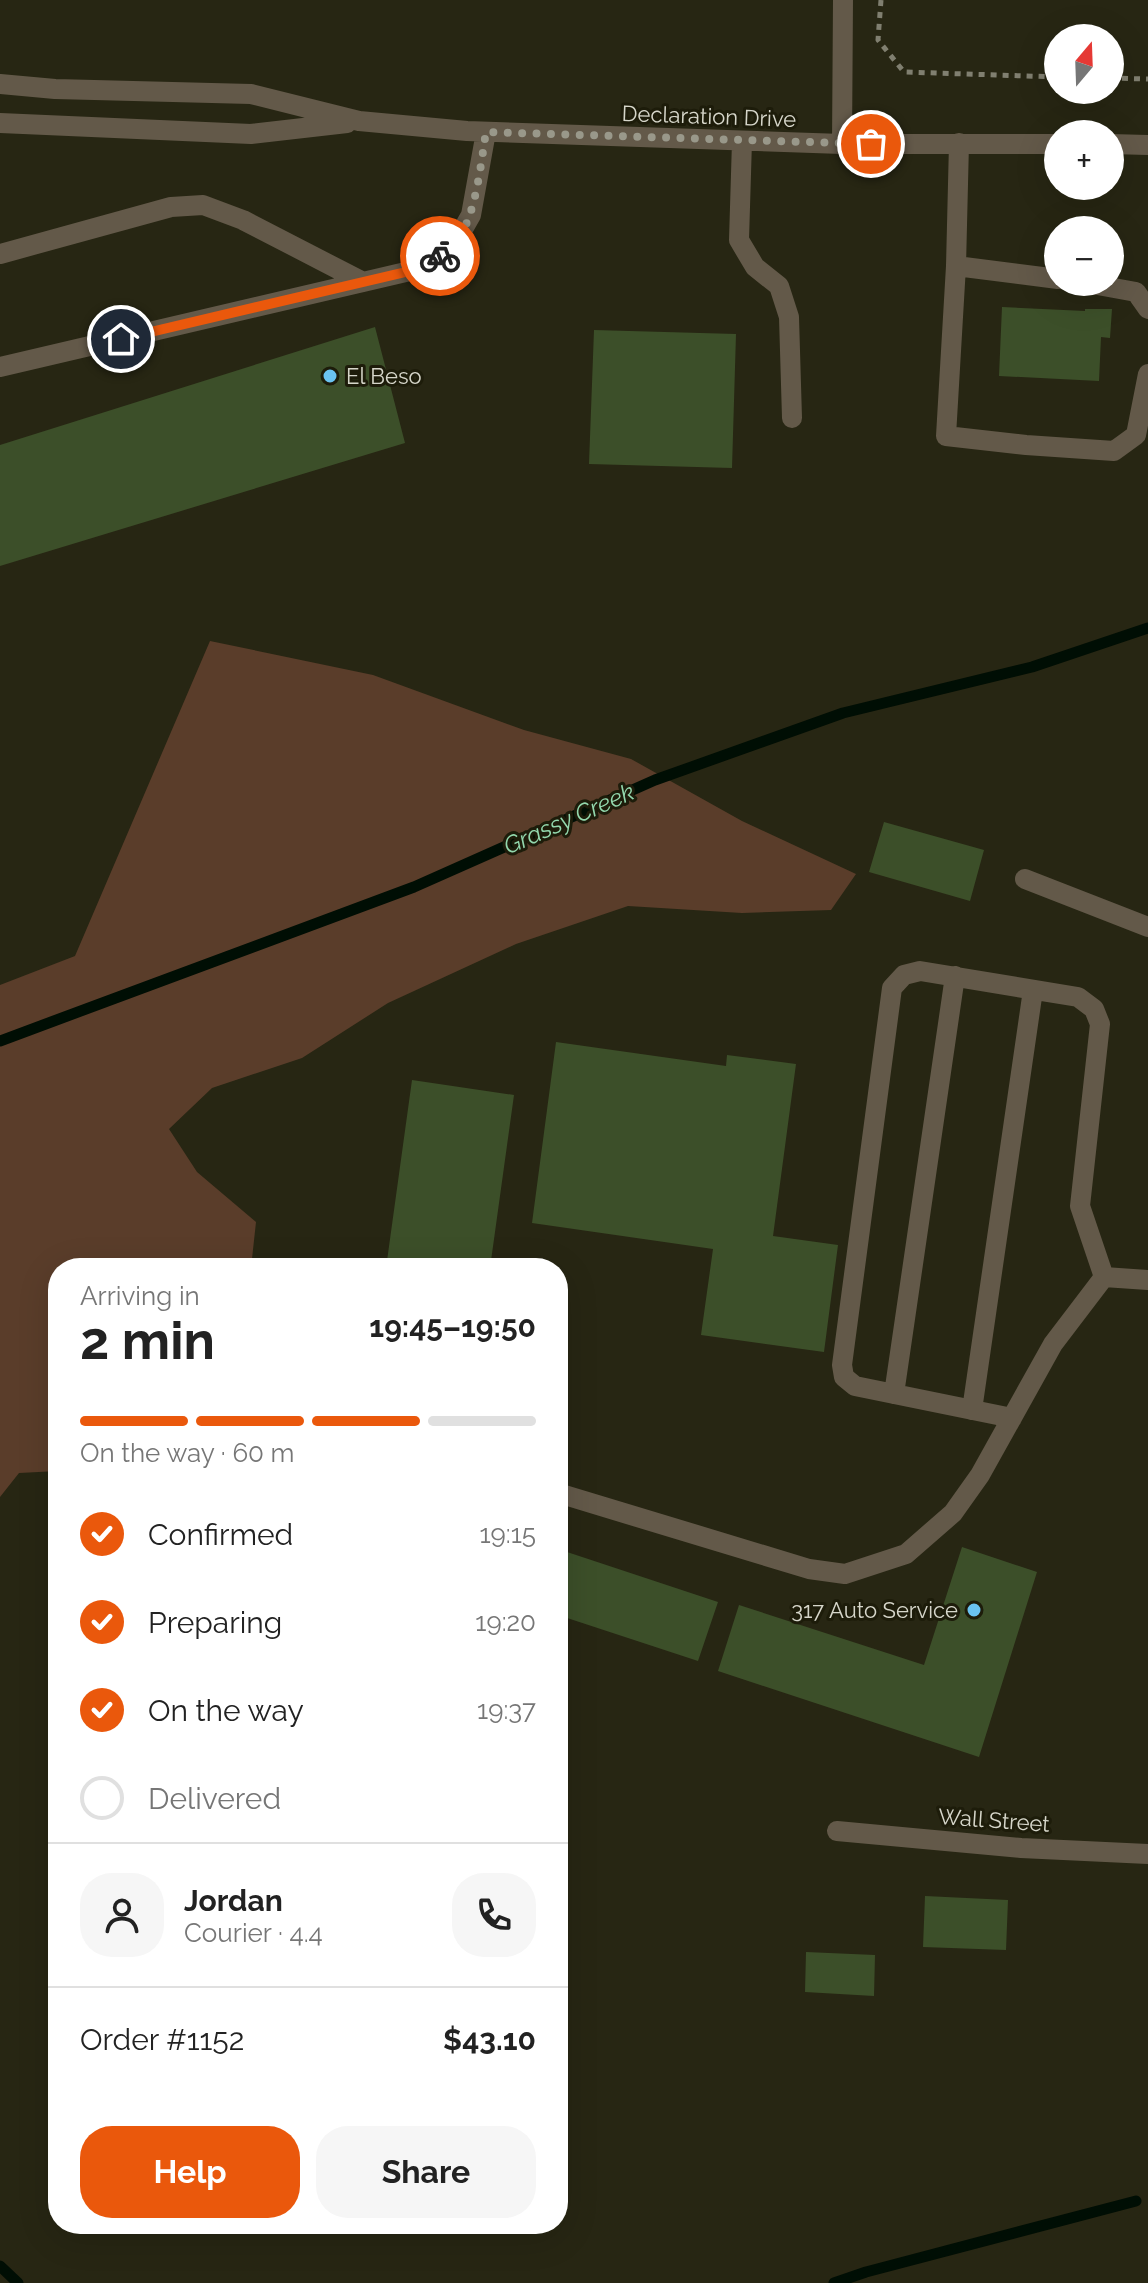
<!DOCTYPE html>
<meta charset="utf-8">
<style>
body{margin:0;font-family:Raleway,sans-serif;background:#f6f6f6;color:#222;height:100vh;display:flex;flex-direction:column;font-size:30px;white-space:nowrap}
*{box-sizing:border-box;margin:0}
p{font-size:26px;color:#767676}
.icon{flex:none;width:44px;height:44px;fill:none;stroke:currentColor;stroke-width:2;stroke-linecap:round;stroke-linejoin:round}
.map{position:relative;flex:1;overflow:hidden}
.side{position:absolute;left:48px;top:1258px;width:520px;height:976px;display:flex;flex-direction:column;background:#fff;border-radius:32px;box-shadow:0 8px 32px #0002}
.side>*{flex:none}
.needle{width:52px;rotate:19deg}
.buttons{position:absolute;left:1044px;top:24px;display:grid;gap:16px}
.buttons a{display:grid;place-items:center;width:80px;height:80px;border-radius:50%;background:#fff;box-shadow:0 8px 32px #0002;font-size:40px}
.pin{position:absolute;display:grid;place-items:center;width:68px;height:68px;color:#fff;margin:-34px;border:4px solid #fff;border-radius:50%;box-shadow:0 2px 8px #0007}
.courier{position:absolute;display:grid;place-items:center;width:80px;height:80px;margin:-40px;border:6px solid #ea580c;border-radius:50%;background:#fff;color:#222;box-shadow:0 2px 10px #0007}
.head em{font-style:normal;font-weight:700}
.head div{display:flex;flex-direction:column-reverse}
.head{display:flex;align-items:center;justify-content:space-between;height:136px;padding:0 32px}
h1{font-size:52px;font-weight:700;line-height:60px}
.bar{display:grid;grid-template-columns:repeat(4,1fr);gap:12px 8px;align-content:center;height:96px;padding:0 32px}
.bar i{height:10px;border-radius:6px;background:#e0e0e0}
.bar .on{background:#ea580c}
.bar p{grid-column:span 4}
.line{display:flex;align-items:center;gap:20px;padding:0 32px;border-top:2px solid #e0e0e0}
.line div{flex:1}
.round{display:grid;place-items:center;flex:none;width:84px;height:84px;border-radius:32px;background:#f6f6f6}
ol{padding:0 32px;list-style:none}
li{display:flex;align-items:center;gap:24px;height:88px}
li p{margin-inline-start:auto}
li .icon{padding:8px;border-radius:50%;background:#ea580c;color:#fff;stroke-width:4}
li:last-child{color:#767676}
li i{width:44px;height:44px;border:4px solid #e0e0e0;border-radius:50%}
.button{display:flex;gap:16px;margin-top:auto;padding:16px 32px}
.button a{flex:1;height:92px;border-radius:32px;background:#ea580c;color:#fff;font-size:32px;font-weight:700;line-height:92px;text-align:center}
.button a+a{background:#f6f6f6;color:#222}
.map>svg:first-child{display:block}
.green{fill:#5a3d2a}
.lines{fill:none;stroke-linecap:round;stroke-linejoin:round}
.stream{stroke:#000e04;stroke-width:11}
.building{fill:#3c4f29}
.path{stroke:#807f70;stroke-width:5;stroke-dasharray:6 6;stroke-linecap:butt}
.minor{stroke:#635949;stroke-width:20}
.done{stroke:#99988a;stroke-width:8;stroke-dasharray:0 14.4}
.route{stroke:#ea580c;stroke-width:10}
.poi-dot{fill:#6ac3f1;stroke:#1d1c0a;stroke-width:3}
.labels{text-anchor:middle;stroke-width:6;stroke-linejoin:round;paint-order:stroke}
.street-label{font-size:22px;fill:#d6d6ca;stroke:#1d1c0a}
.poi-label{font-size:22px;fill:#d6d6ca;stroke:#1d1c0a;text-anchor:start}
.water-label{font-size:24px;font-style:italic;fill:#93d8ad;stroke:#1d1c0a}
</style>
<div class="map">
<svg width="1148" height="2283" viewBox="0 0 1148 2283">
<rect width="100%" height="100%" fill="#272613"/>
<path class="green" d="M210,641L373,675L524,730L631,759L742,821L856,874L831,910L742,913L628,906L516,944L388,1003L302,1058L212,1088L169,1129L197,1172L256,1222L251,1268H204L189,1265L187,1268H58V1471L19,1473L0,1497V985L75,956Z"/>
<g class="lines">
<path class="stream" d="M0,1041L414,887L655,780L843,713L1032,667L1148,628
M0,2266L18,2283
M834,2283L866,2272L1136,2201"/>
</g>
<path class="building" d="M1002,307L1085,311V309H1112L1110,338L1101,337L1099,381L999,376Z
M375,327L405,443L0,566V445Z
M594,330L736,334L732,468L589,464Z
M884,822L984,850L970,901L869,872Z
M556,1042L726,1066L727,1055L796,1064L773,1236L838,1245L824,1352L701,1335L713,1249L532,1223Z
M412,1080L514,1095L490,1268H386Z
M962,1547L1037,1572L979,1757L718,1671L739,1605L924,1665Z
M558,1549L718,1602L698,1661L558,1615Z
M925,1896L1008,1900L1006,1950L923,1947Z
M806,1952L875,1955L874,1996L805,1992Z"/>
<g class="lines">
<path class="path" d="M881,0L878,40L904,72L1058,77
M1110,78L1148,79"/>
<path class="minor" d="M0,84L55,89L251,94L359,121L467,131L842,144H1058
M0,123L251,134L347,123
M742,141L739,240L755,267L779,286L789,317L792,418
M959,143L956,266L946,436L1026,445L1114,451L1136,435L1148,374
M842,144L843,0
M1110,144L1148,145
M0,254L171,207L203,205L243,220L363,282
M956,266L1058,279
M1081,282L1136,292L1148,309
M0,367L410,271L450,252L471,215L486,132
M1025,879L1148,927
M894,1394L955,976
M972,1410L1033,990
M1012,1418L855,1386L844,1377L842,1365L892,988L904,975L920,971L1078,997L1094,1009L1100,1024L1080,1206L1104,1277
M558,1493L809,1569L845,1574L906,1554L953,1513L980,1475L1053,1344L1104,1277L1148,1280
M837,1831L1021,1848L1148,1854"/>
</g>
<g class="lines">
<path class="done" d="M440,256C475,240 480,166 486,132L871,144"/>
<path class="route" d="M121,339L410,271L440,256"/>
</g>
<g class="poi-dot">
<circle cx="330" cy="376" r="8"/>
<circle cx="974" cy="1610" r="8"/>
</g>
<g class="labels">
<g class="street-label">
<text transform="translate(709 116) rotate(2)" y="8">Declaration Drive</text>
<text transform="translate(994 1820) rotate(4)" y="8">Wall Street</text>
</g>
<g class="poi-label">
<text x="346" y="384">El Beso</text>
<text x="958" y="1618" text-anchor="end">317 Auto Service</text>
</g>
<g class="water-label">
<text transform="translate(569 819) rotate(-24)" y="8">Grassy Creek</text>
</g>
</g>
</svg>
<div class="buttons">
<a><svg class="needle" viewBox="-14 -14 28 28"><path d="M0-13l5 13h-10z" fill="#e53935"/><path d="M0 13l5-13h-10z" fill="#767676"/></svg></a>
<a>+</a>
<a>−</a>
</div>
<div class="pin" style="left:871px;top:144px;background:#ea580c"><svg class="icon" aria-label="bag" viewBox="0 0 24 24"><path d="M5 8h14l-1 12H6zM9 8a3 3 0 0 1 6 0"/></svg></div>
<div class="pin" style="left:121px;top:339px;background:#1f2937"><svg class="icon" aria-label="home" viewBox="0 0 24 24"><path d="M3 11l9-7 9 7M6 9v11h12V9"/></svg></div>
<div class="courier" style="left:440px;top:256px"><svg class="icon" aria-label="bike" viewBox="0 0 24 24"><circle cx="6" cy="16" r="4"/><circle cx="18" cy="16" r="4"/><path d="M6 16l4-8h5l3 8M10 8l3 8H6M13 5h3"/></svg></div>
<section class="side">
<div class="head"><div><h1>2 min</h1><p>Arriving in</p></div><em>19:45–19:50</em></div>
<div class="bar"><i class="on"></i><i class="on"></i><i class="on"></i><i></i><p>On the way · 60 m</p></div>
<ol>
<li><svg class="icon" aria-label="check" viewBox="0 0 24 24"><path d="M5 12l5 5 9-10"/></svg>Confirmed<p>19:15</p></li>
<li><svg class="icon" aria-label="check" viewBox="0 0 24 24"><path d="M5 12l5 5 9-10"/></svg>Preparing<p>19:20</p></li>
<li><svg class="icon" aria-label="check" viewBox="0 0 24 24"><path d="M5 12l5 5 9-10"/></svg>On the way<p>19:37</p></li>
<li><i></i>Delivered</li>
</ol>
<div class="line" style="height:144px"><a class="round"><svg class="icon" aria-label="person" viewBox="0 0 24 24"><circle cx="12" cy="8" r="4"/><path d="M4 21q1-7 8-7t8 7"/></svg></a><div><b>Jordan</b><p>Courier · 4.4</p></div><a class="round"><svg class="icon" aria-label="phone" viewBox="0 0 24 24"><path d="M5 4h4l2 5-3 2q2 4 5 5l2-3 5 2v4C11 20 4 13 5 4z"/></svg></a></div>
<div class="line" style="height:104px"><div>Order #1152</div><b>$43.10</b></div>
<div class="button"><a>Help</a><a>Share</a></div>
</section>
</div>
